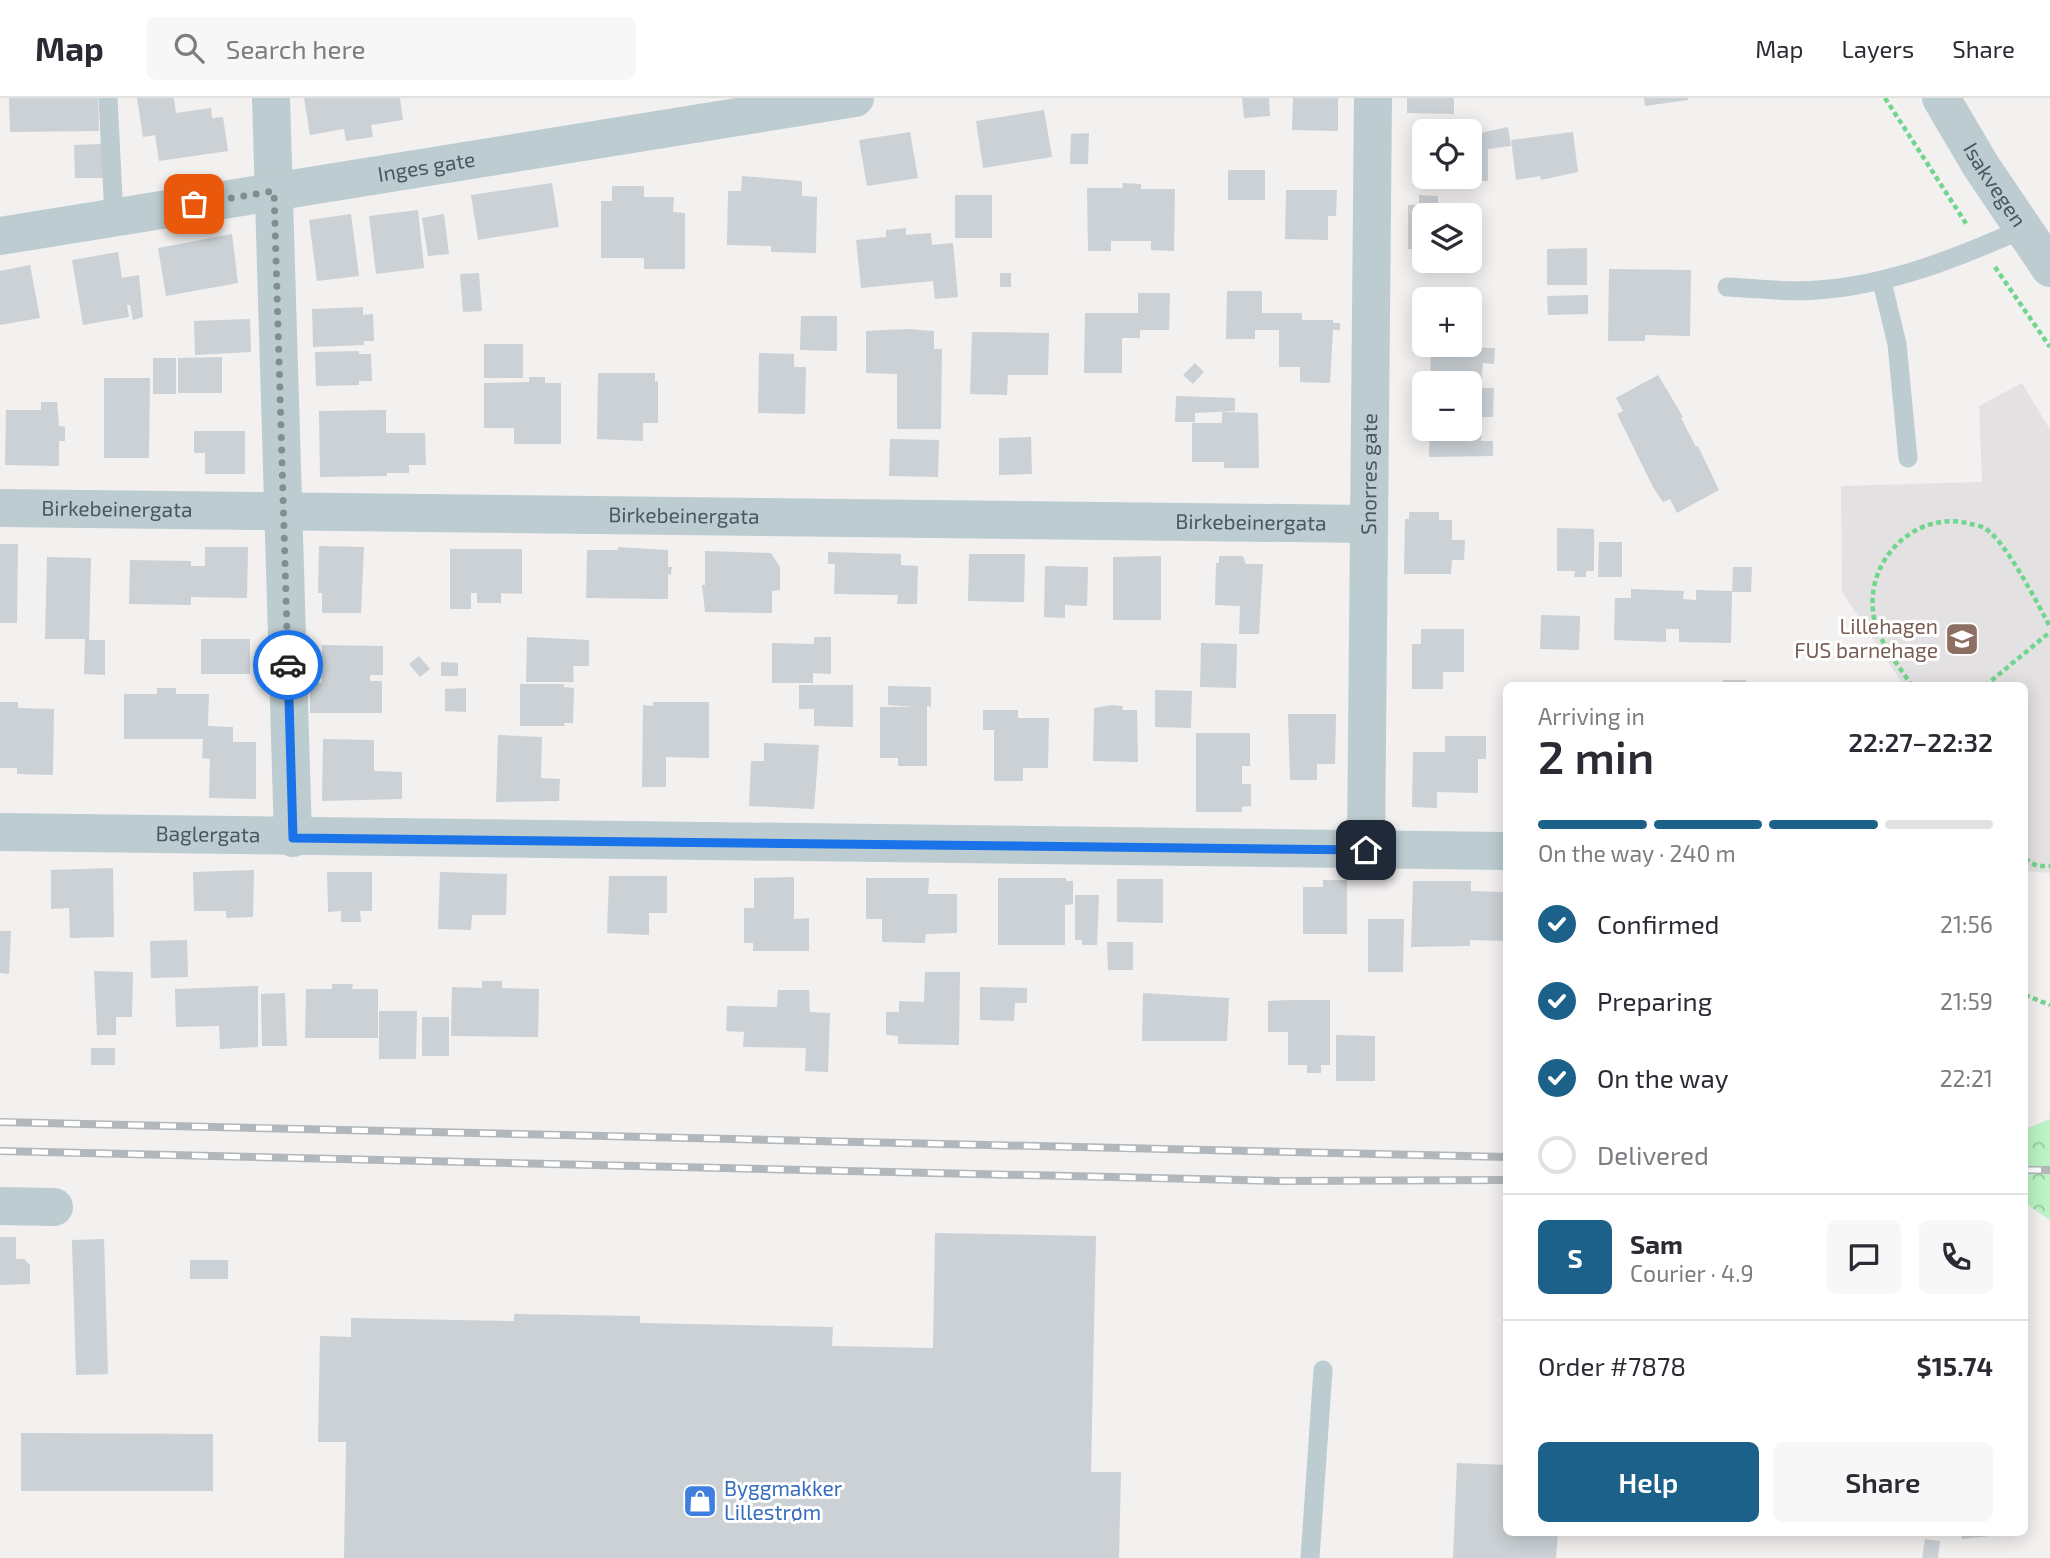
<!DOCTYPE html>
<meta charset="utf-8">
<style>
body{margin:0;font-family:"Exo 2",sans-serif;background:#f7f7f7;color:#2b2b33;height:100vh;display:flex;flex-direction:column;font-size:26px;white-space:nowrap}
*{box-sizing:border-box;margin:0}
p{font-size:23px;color:#7c7c81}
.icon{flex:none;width:38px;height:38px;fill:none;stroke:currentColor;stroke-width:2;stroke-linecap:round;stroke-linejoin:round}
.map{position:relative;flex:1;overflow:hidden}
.side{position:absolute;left:1503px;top:584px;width:525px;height:854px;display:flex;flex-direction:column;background:#fff;border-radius:10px;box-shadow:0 4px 18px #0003}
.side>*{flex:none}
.tools{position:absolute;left:1412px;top:21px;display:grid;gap:14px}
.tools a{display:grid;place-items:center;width:70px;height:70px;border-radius:10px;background:#fff;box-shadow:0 4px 18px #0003;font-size:35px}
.pin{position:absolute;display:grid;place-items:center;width:60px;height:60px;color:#fff;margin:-30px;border-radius:14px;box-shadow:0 4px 10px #0006}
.courier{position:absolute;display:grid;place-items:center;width:70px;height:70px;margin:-35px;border:5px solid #1a73e8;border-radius:50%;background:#fff;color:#222;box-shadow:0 2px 9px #0007}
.summary em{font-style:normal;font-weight:600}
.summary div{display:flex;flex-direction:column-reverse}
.summary{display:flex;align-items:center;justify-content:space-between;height:119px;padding:0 35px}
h1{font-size:46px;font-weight:600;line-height:52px}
.bar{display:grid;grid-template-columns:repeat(4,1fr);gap:10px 7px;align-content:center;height:84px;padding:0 35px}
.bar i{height:9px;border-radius:5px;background:#e1e1e2}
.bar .on{background:#1c618a}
.bar p{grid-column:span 4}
.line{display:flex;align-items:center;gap:18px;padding:0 35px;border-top:2px solid #e1e1e2}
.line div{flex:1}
.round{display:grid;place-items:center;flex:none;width:74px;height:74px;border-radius:10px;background:#f7f7f7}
ol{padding:0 35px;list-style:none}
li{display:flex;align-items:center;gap:21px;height:77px}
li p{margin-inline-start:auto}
li .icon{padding:7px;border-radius:50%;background:#1c618a;color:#fff;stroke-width:4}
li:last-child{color:#7c7c81}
li i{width:38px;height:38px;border:4px solid #e1e1e2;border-radius:50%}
.cta{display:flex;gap:14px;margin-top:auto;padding:14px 35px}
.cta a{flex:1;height:80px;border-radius:10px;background:#1c618a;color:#fff;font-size:28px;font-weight:600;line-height:80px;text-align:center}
.cta a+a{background:#f7f7f7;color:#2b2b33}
header{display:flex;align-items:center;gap:42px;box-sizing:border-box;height:98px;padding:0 35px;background:#fff;border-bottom:2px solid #e1e1e2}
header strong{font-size:33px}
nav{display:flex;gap:38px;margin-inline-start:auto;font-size:24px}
.search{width:490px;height:63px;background:#f7f7f7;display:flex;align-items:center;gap:18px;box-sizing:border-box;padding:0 24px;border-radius:10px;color:#7c7c81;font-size:26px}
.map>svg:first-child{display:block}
.education{fill:#e4e1e3}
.forest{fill:url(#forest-crowns)}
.building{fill:#cbd1d5}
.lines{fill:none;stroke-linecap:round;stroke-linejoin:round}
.path{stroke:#70d58d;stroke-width:4.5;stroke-dasharray:5 3.5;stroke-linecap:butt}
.service{stroke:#bcccd0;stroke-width:19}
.minor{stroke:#bcccd0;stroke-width:38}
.tertiary{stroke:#bcccd0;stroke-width:38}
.rail-casing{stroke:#b1b7bb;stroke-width:8}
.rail{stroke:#fff;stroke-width:5;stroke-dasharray:16;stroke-linecap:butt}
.done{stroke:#838e92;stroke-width:7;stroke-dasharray:0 12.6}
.route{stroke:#1a73e8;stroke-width:9}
.labels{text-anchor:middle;stroke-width:6;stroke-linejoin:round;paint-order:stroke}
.street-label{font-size:21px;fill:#46595f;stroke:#fff}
.education-label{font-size:21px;fill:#785e54;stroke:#fff;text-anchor:end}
.shop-label{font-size:21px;fill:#366cbe;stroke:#fff;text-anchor:start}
</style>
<header>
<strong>Map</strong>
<div class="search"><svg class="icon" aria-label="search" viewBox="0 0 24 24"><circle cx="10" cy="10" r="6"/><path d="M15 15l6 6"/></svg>Search here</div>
<nav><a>Map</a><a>Layers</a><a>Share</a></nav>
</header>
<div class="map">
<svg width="2050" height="1460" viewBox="0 0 2050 1460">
<defs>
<pattern id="forest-crowns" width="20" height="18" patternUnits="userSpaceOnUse" patternTransform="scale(1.75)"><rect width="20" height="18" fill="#bbf3c4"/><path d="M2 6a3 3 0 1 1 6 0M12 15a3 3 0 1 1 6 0" fill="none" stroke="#9ac8a2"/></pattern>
</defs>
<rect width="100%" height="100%" fill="#f3f0f0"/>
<path class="education" d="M2022,285L2050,332V775L2025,773V588H1904L1842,494L1841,388L1982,384L1979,308Z"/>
<path class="forest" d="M2050,1021V1122L2025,1105V1031Z"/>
<path class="building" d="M9,0H98L99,33L10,34Z
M137,0H174L176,15L211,10L212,20L223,19L228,53L159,63L155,37L143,39Z
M304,0H400L403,22L371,27L373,39L346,43L344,31L310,37Z
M1242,0H1269L1270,18L1244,20Z
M1293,0H1338V33L1292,32Z
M1407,0H1454V16L1407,15Z
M1644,0H1688V2L1645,8Z
M1044,12L1052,59L983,70L976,23Z
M1508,29L1511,48L1488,51V83H1480V35Z
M910,34L918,80L867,88L859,42Z
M1573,34L1578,74L1541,82L1540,78L1516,82L1511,42Z
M1089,35L1088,66H1070L1071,36Z
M1470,42H1473V69H1470Z
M103,46L104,80H75L74,47Z
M1228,72H1265V102H1228Z
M742,78L802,83V98L817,99L816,155L771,154V148L727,147L728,93H741Z
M552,85L559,129L478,142L471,97Z
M1122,85L1141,86V91H1175L1174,153L1151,152V143H1111V153H1088L1087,90H1123Z
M612,88H644V99H674L673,114L685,115V171H644V160H601V103H612Z
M1286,92H1337L1336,118H1328V142L1285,141Z
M955,97H992V140H955Z
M1419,97L1438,98V107H1449V117H1424V151H1408V107H1419Z
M418,112L424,170L376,176L369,118Z
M351,116L359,178L317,183L309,122Z
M444,116L449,156L428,158L422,120Z
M906,130V137L931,135L932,147L953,145L958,199L935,201L933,183L861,190L856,142L886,139V132Z
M232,136L238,185L166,198L158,150Z
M1587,150V187H1547V151Z
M118,154L122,180L139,177L143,219L133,222L130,207H127L129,219L83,227L72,162Z
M30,167L40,220L0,227V173Z
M1609,171L1691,172L1690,238L1645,237V243H1608Z
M479,175L482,213L463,214L460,176Z
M1000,175H1011V189H1000Z
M1227,193H1262V215H1302V222H1333V225H1340V232H1333L1330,285L1300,284V269H1279V232H1255V241H1226Z
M1138,195H1170L1169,232H1140V240H1122V275H1084L1085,215H1138Z
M1588,197V216L1548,217L1547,198Z
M363,209V217L373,216L374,243H364V247L313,249L312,211Z
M801,218H837V253L800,252Z
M250,221L251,254L195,257L194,223Z
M907,231L934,233V251H942L941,331H897V276L866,275V233Z
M972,234L1049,235L1048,277H1008L1007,297L970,296Z
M484,246H523V280H484Z
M1431,248L1495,250L1494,266L1483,265L1482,277V290H1494L1493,319H1482L1481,343H1493V358L1429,359L1430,331H1470V285H1430Z
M359,253V256H371L372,283H359V287L316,288L315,254Z
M759,255L794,256V269H806L805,316L758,315Z
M222,259V295H178V260Z
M153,260H176V296H153Z
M1195,265L1204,274L1193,286L1183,277Z
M598,275H655V284L658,283V325H643V343L597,341Z
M1658,277L1683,319L1681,320L1696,349L1698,348L1719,392L1677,415L1670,401L1663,404L1653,389L1617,316L1623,313L1616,300Z
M529,279H545V285H561V346H514V330H484V285L529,284Z
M104,280H150L149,360H104Z
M1176,298L1235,300V313L1195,315V324H1175Z
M41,304H57L59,328L65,329V343H59V368L5,367L6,312H41Z
M386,312V335H425L426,367H409V375H387V378L320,379L319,313Z
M1222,314L1258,315L1259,370H1224V364H1192V325H1222Z
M194,333H245V376H205V355H194Z
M1031,339L1032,376L999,377V340Z
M890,341L939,342L938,379L889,378Z
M1409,414H1439V422H1452V442H1465L1464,462H1452L1451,476H1404L1405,421H1409Z
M1557,430L1594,431V473H1586V479H1574L1575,473H1557Z
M1599,444H1622V479H1598Z
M0,446H18L17,525H0Z
M319,448L364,449L361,515H322V495H318Z
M205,449H248L247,500L191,499V507L129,506L130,462L191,463V468H205Z
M618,449L668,452V469H672L671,477L668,476V501L586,500L587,452H618Z
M450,451H522V496L501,495V505H477V495H471V511H450Z
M705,453L771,455L780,469V492L772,493V515L705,514L702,487H705Z
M828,454L901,456V467L918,468L917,506H897L898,497L834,496L835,466H828Z
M969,456H1025L1024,504L968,503Z
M1161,458V522H1113V459Z
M1219,458H1243L1246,466H1263L1259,536H1239L1240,508L1215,507L1216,465H1219Z
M47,459L91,460L89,542H105V577L84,576L85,541H45Z
M1045,468L1088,469L1087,508L1065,507V520L1044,519Z
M1733,469H1752L1751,494H1732Z
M1631,491L1684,493L1683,501L1696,502V492L1732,493L1731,545L1679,544V531H1666V544L1614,542L1615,500H1631Z
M1541,517L1580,518L1579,552L1540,551Z
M1421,531H1464V574H1443V591H1412V546H1421Z
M527,539L589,542V568H573L574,584H526Z
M814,539H831V576L813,575V585H772V545L814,546Z
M201,541H250V576H201Z
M1201,545L1237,546L1236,590L1200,589Z
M322,547L383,548V577H370V583H382V615H310V585H322Z
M419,558L430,571L420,579L409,566Z
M441,564L458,565V578H441Z
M1723,582H1746V588H1723Z
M520,586H564V589L574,590L573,625H564L565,628H520Z
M799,587H853V629L814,628V611H799Z
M888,588L931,589V609L927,608V668H898V660H880V609H914L888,607Z
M157,590H176V596H209L208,628L233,629V644H256V701L209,700L210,661L202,660L203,641H124V596H157Z
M466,590V614L445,613V591Z
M1155,592L1192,593L1191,630L1155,629Z
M0,604H18V610L54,611L53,677L17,676V670H0Z
M653,604H709V660L666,659V689H642L643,607L653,608Z
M1112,607L1123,608L1122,612H1137L1138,664L1093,663L1094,610Z
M983,612H1018V620H1049L1048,670H1023V683H994V632H983Z
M1288,616H1336L1335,666H1317V682H1290Z
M1196,635H1250V668H1242V686H1251V708L1242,709V714H1196Z
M498,637L542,639L541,680L560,681L559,703L496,704Z
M1445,638H1486V661H1478V695L1437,694V710L1412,709L1413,654H1445Z
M323,641L374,642V673L402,674V701L322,703Z
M764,645L819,647L814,711L749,708L751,663H764Z
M113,770L114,839L70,840L69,810L51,811V772Z
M254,772L253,819L226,820V813H194L193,774Z
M327,774H372V813H360L361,824H341V813L328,814Z
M440,774L507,776L506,817H472L471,832L438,831Z
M609,778H667V815H649V837L607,835Z
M794,779V821L809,820V853H753V845H744V810H754V780Z
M866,780H929L928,796H957V835L926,836L925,845L882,844V821H866Z
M998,780H1066V783H1073V806L1065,807V847H998Z
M1117,781H1163V825L1117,824Z
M1323,782H1347V836H1303V789H1323Z
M1413,783H1471V793L1504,794L1503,843L1470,842V848L1411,849Z
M1075,797H1099L1097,847H1082V842H1075Z
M1368,821H1404L1403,874H1368Z
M0,833H11L9,876L0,875Z
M187,842L188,879L151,880L150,843Z
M1107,844H1133V872H1108Z
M94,873L133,874L132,919H116V937H97Z
M925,874H960L959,947L898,946V938L886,937V914H899V903L924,904Z
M482,883H502V890L539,891L538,939L451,938L452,889L482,890Z
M332,886H353L352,891H378V940H305L306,891H332Z
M258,888V949L220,951L219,928L176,929L175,891Z
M980,889L1027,890V905H1015L1014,923L980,922Z
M778,892H809L810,914L830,915L828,974L805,973L806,950L743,949L744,934L726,933L727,908L777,909Z
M285,895L287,948H262L261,896Z
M1143,895L1229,900L1227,943H1142Z
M1288,902H1330V967H1321V975H1307V967H1288V934H1268V903Z
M379,913H417L416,961H379Z
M422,919H449V958H422Z
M1336,937L1375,938V983H1336Z
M91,950H115V967H91Z
M935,1135L1096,1138L1091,1374H1121L1119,1460H344L346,1344H318L320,1238L351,1239V1220L514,1223V1216L640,1218V1225L833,1229L832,1248L933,1250Z
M0,1139H16V1161H24L30,1167V1186L0,1187Z
M104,1141L108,1276L76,1277L72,1142Z
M190,1162H228V1181H190Z
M21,1335L213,1336V1393H21Z
M1457,1365L1507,1367V1435H1558L1556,1460H1453Z
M1894,1435H1930V1438H1894Z
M1961,1435H1999V1437L1962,1441Z
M1925,1441L1940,1443L1938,1460H1922Z"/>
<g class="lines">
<path class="path" d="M1885,0L1967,127
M1995,169L2050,249
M1912,588C1898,566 1875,540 1873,513C1867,459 1918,411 1971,426C1975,427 1982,428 1986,431C2006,444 2038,506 2050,529
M1985,588L2050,534
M2025,761L2037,768H2050
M2025,897L2050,907"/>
<path class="service" d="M108,0L114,119
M1882,184L1897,246L1908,360
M1727,189C1757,190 1789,195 1818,192C1889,187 1958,160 2022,131
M1310,1460L1323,1272"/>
<g class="minor">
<path d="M271,0L293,740"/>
<path id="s1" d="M0,138L855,0"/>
<path id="s2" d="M0,410L1367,426"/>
<path id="s3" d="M0,734L1507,753"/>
<path id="s4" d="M1366,752L1373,0"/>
<path d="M0,1108L54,1109"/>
</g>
<path class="tertiary" id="s5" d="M1941,0L1981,68L2050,170"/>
<g class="rail-casing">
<path id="rail" d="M0,1024L1507,1059
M0,1053L1278,1083L1507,1082
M2025,1072H2050"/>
</g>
<use href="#rail" class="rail"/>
</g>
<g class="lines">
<path class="done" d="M194,106L274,93L288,567"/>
<path class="route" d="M288,567L293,740L1366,752"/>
</g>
<defs>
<g id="school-square" transform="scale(1.75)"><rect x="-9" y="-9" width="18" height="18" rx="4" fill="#8d6e63" stroke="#fff"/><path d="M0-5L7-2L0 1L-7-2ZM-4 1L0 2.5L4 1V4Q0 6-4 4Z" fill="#fff"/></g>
<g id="shop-square" transform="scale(1.75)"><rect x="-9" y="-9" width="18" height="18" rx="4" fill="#3f7fe0" stroke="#fff"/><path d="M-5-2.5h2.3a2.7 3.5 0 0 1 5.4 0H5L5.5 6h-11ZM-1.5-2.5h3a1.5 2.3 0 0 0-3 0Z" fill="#fff"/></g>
</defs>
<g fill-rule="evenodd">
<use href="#school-square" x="1962" y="541"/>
<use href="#shop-square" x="700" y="1403"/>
</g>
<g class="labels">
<g class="street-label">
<text dy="7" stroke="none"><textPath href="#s1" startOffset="432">Inges gate</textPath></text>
<text dy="7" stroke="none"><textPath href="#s5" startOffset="102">Isakvegen</textPath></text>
<text dy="7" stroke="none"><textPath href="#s4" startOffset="376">Snorres gate</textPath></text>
<text dy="7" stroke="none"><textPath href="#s2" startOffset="117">Birkebeinergata</textPath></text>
<text dy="7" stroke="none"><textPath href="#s2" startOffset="684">Birkebeinergata</textPath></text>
<text dy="7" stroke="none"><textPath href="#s2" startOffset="1251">Birkebeinergata</textPath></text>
<text dy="7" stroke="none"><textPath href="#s3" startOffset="208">Baglergata</textPath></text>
</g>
<g class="education-label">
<text x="1938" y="536">Lillehagen<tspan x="1938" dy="24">FUS barnehage</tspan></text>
</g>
<g class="shop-label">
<text x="724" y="1398">Byggmakker<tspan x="724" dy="24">Lillestrøm</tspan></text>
</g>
</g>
</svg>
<div class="tools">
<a><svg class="icon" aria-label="locate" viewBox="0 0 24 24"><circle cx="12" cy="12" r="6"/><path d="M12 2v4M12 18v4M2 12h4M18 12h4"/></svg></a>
<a><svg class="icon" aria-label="layers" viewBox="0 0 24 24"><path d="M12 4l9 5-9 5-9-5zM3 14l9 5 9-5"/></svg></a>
<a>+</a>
<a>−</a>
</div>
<div class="pin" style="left:194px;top:106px;background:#ea580c"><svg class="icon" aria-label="bag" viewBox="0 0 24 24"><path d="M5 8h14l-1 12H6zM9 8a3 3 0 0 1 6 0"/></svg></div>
<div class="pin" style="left:1366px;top:752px;background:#1f2937"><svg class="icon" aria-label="home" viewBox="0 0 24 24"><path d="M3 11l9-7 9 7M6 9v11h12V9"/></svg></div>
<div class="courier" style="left:288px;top:567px"><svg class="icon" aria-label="car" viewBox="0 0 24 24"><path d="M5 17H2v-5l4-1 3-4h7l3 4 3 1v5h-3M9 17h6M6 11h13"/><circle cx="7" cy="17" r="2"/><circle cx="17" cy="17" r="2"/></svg></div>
<section class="side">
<div class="summary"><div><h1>2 min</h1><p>Arriving in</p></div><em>22:27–22:32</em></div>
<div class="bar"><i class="on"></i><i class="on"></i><i class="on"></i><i></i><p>On the way · 240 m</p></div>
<ol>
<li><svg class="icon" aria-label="check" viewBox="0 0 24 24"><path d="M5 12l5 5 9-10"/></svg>Confirmed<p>21:56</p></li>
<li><svg class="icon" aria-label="check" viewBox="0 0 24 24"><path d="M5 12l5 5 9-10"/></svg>Preparing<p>21:59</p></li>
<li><svg class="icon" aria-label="check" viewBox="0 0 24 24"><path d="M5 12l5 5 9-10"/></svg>On the way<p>22:21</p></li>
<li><i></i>Delivered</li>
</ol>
<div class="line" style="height:126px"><b class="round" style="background:#1c618a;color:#fff">S</b><div><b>Sam</b><p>Courier · 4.9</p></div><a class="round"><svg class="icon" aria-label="chat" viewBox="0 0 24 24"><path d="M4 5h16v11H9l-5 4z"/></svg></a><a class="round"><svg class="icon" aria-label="phone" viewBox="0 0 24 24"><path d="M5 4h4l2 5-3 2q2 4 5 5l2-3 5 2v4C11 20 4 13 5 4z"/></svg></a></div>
<div class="line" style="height:91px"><div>Order #7878</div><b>$15.74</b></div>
<div class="cta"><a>Help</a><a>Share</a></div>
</section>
</div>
